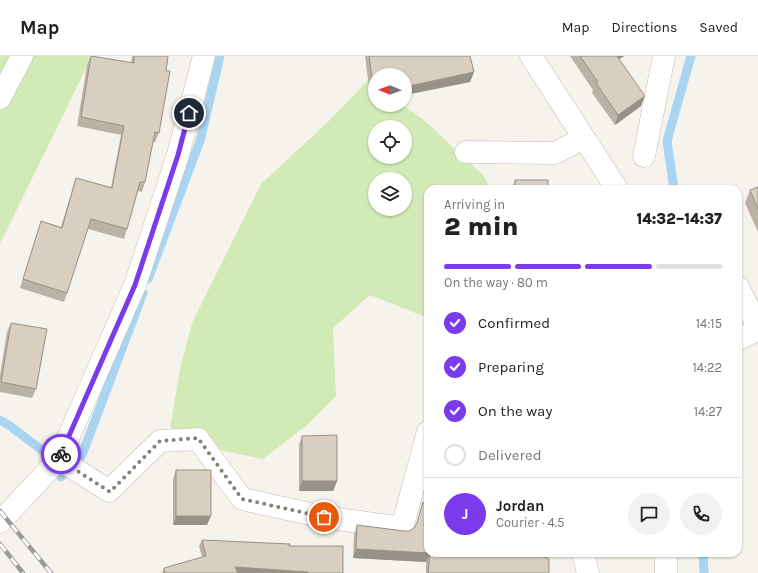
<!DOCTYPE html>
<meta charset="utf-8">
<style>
body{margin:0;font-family:Karla,sans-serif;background:#f2f2f2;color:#222;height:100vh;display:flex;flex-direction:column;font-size:15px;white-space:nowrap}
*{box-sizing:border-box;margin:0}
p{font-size:13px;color:#767676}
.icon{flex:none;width:22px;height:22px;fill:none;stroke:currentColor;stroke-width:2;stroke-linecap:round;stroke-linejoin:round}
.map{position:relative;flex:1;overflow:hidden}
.drawer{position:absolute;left:424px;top:129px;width:318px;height:372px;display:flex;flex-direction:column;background:#fff;border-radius:12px;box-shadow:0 1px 3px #0004}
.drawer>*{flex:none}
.needle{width:26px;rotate:271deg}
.buttons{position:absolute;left:368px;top:12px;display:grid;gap:8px}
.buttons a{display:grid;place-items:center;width:44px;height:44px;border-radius:50%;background:#fff;box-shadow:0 1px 3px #0004;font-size:20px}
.pin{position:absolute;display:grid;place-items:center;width:34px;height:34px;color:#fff;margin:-17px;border:2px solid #fff;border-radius:50%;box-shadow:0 1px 4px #0007}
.courier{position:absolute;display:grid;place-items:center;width:40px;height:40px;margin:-20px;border:3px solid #7c3aed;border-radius:50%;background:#fff;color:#222;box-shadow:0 1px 5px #0007}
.headline em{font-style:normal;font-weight:800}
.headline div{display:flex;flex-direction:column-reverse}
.headline{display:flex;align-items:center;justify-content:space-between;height:68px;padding:0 20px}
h1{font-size:26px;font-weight:800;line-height:30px}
.bar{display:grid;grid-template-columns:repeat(4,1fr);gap:6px 4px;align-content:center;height:48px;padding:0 20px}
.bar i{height:5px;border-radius:3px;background:#e0e0e0}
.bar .selected{background:#7c3aed}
.bar p{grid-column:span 4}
.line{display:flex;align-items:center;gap:10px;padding:0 20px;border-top:1px solid #e0e0e0}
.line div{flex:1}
.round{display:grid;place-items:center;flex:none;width:42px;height:42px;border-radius:21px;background:#f2f2f2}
ol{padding:0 20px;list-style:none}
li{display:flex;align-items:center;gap:12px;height:44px}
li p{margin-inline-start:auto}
li .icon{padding:4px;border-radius:50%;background:#7c3aed;color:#fff;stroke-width:4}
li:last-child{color:#767676}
li i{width:22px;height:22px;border:2px solid #e0e0e0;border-radius:50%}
header{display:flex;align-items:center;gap:24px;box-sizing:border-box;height:56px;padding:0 20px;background:#fff;border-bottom:1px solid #e0e0e0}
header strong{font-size:19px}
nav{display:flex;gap:22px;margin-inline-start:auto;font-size:14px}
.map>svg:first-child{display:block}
.green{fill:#d2eab5;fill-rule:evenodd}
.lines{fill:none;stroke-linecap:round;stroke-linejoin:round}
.stream{stroke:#a9d4f2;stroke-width:9}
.minor-casing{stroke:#c2bbae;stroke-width:23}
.minor{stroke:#fff;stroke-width:22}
.rail-casing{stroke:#9a9a9a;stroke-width:4.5}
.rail{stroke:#fff;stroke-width:3;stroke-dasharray:9;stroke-linecap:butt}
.wall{fill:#bab2a6}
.shaded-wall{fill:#979187}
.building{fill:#d8cfc1;stroke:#979187}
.done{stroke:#878178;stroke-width:4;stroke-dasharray:0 7.2}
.route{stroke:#7c3aed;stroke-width:5}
</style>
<header>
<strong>Map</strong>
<nav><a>Map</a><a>Directions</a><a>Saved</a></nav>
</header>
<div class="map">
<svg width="758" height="517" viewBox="0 0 758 517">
<rect width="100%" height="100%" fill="#f6f3ec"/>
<path class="green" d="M0,0H92L0,188Z
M368,24L375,29V49H403L424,64L484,120L490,133H428V262L370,239L333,272L336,340L306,370L263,403L219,394L170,373L180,314L192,267L261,128L330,64ZM375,71H405V101H375ZM375,123H405V153H375Z"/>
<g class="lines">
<path class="stream" d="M674,133L667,85L691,0
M148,223L200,85L220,0
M0,364L10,370L47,398L61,421L82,399L143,237
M703,497L704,517"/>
<g class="minor-casing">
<path id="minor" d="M531,0L617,133
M0,42L22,0
M466,96L555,97L584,82
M644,100L664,0
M738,231L758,271
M738,283L758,274
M59,403L109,435L160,385L198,383L242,443L324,461L402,472L428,376
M0,466L59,403L135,229L178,99L204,0
M583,497L588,517
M666,497V517"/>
</g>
<use href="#minor" class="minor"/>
<g class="rail-casing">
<path id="rail" d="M0,455L51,517
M0,488L23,517"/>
</g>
<use href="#rail" class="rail"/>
</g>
<path class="wall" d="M91,0L131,7L132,0H168L159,77L155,86H153L145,126L142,136L138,135L127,173L124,183L88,173L64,246L20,232L41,165L61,171L73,131L76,122L111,131L121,79L77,70L87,9Z
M365,0H470L474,16L470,26L405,39V19H375V45L371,46Z
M570,0H624L619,3L641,50L615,69L592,37L593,34Z
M515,124L548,133H512Z
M758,131V176L745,147L750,134Z
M11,267L36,333L32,342L0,336V319L7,276Z
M302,380L337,425L333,435H299V389Z
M176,414L207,469H173V423Z
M423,446L549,517H426V506L353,502L354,478L357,469L404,475H409L414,472L416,469Z
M202,484L289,490L343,517H162L164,512L202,501L199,490Z"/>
<path class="shaded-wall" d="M615,0H624L612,8Z
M474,16L470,26L405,39V31Z
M374,36H375V45L371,46Z
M645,40L641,50L615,69L618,59Z
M302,425H337L333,435H299Z
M176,460H211L207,469H173Z
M356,493L430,497L426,506L353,502Z
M235,511L308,516V517H233Z"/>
<path class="building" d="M91,0L134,7V0H168L166,15H170L159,77L155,76L145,126H140L127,173L91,163L67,237L23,223L41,165L62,172L76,122L112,132L124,70L81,61Z
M369,0H470L474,16L405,31V19H375V36H374Z
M580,0H617L645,40L618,59L596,27L598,26Z
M515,124H548V133H515Z
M758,131V153L750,134Z
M11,267L47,273L36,333L1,326Z
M337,379V425H302V380Z
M176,414H211V460H176Z
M423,446L428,449V497L356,493L357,469L404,475H409L414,472L417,467Z
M202,484L290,488L289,490H343V517H308V516L235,511L238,517H165L164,512L206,500Z
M429,497H535L549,503V517H428L430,497Z"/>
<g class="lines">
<path class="done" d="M61,398L59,403L110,436L160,385L198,382L242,443L324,461"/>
<path class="route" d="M61,398L135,229L178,99L189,57"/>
</g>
</svg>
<div class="buttons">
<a><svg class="needle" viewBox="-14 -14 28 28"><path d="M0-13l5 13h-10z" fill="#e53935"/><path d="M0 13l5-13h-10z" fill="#767676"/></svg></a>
<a><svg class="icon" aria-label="locate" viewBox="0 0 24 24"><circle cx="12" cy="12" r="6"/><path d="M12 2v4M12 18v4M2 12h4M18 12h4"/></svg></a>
<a><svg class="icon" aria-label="layers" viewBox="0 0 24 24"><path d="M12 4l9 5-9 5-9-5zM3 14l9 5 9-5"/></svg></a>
</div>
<div class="pin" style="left:324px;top:461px;background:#ea580c"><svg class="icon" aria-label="bag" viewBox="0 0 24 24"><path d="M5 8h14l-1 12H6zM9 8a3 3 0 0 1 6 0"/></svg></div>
<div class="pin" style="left:189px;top:57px;background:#1f2937"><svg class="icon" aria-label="home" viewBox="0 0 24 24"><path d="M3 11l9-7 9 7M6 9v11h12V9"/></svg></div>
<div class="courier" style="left:61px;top:398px"><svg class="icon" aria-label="bike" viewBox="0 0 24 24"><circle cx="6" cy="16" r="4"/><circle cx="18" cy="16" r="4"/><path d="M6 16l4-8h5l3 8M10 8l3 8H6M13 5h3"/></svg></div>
<section class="drawer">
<div class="headline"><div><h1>2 min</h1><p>Arriving in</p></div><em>14:32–14:37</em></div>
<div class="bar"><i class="selected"></i><i class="selected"></i><i class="selected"></i><i></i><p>On the way · 80 m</p></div>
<ol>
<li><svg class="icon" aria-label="check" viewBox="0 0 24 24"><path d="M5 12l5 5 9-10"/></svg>Confirmed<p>14:15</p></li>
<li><svg class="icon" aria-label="check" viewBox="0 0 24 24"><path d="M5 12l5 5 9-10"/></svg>Preparing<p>14:22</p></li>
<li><svg class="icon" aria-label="check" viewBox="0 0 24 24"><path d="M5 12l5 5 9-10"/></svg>On the way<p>14:27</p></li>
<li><i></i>Delivered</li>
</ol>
<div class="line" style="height:72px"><b class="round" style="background:#7c3aed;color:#fff">J</b><div><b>Jordan</b><p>Courier · 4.5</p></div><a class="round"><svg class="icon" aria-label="chat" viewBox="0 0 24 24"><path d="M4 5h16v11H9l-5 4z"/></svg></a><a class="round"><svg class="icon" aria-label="phone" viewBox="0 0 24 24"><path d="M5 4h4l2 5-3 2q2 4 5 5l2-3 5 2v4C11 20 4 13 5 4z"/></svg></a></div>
</section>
</div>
